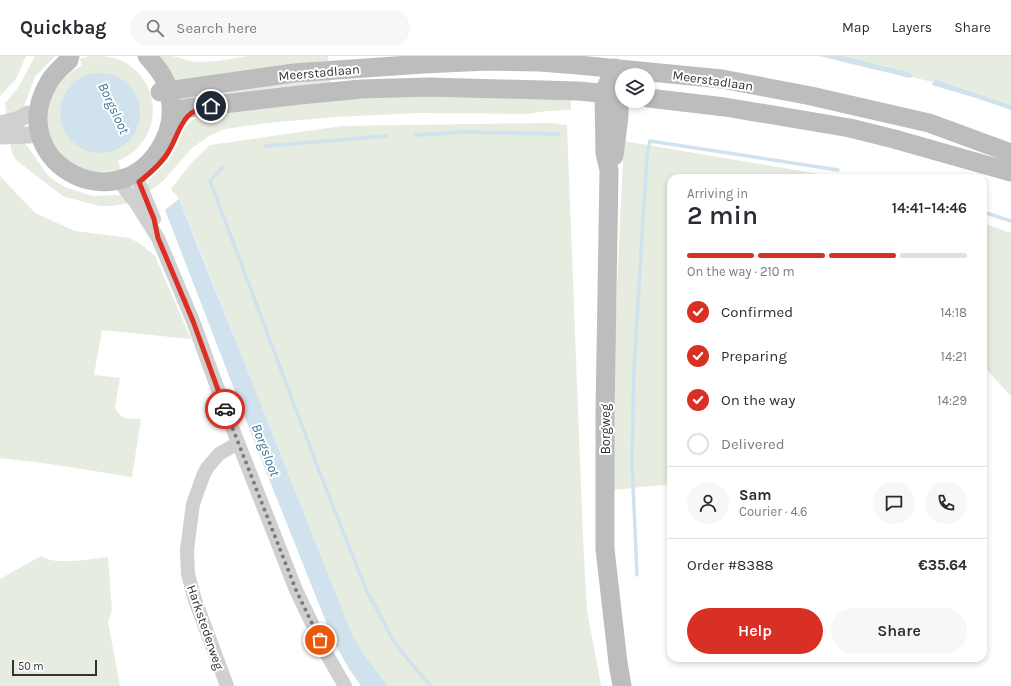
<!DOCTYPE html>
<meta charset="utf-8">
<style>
body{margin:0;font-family:Karla,sans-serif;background:#f7f7f7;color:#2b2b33;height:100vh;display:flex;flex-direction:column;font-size:15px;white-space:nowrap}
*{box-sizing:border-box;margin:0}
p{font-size:13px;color:#7c7c81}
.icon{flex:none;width:22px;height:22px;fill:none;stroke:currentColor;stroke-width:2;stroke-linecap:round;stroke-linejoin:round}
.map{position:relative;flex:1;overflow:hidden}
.sheet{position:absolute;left:667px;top:118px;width:320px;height:488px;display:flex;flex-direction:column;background:#fff;border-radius:12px;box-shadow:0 2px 6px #0003}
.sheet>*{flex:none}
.fabs{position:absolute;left:615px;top:12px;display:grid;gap:8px}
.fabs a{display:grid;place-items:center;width:40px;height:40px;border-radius:50%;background:#fff;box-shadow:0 2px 6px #0003;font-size:20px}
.scale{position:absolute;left:12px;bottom:10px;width:85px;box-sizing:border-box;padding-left:4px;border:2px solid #333;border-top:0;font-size:11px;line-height:14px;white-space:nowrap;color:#333;-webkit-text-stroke:3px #fff;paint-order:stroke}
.pin{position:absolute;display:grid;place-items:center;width:34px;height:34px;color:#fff;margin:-17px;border:2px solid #fff;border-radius:50%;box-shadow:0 1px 4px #0007}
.courier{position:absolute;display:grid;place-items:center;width:40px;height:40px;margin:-20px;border:3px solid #d93025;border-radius:50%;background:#fff;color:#222;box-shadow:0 1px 5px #0007}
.overview em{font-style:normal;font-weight:600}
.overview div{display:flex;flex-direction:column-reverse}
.overview{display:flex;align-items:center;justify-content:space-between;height:68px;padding:0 20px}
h1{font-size:26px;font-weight:600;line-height:30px}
.bar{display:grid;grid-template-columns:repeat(4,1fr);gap:6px 4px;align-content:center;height:48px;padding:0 20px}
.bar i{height:5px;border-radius:3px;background:#e1e1e2}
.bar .active{background:#d93025}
.bar p{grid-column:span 4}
.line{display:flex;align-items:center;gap:10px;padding:0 20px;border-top:1px solid #e1e1e2}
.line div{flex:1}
.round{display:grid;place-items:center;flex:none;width:42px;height:42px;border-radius:21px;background:#f7f7f7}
ol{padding:0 20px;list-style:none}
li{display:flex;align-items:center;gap:12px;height:44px}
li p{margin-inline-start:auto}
li .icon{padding:4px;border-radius:50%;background:#d93025;color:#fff;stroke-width:4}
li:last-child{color:#7c7c81}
li i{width:22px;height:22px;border:2px solid #e1e1e2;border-radius:50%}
.primary-button{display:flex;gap:8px;margin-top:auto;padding:8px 20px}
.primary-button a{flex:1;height:46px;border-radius:24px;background:#d93025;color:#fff;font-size:16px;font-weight:600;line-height:46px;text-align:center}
.primary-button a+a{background:#f7f7f7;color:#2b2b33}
header{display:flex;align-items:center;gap:24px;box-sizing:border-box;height:56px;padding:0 20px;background:#fff;border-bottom:1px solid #e1e1e2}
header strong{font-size:19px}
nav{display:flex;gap:22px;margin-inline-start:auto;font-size:14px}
.search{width:280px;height:36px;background:#f7f7f7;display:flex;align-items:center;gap:10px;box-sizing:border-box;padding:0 14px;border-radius:22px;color:#7c7c81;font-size:15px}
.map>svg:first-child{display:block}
.green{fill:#e6ecdf;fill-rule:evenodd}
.water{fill:#cfe2ee}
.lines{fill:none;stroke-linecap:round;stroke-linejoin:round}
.stream{stroke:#cfe2ee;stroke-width:3.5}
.minor{stroke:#d0d0d0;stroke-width:14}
.tertiary{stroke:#d0d0d0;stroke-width:17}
.secondary{stroke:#bdbdbd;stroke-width:19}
.done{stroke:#7a7a7a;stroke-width:4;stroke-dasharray:0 7.2}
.route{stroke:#d93025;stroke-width:5}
.labels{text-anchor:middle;stroke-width:4;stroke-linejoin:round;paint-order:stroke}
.street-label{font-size:13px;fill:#333;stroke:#fff}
.water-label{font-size:14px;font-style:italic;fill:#3f7597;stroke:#fff}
</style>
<header>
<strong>Quickbag</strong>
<div class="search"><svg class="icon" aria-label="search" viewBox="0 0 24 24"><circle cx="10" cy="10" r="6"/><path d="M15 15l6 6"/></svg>Search here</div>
<nav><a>Map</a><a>Layers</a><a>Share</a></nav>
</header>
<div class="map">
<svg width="1011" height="630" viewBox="0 0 1011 630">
<rect width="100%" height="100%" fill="#fff"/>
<path class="green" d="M0,0H26L16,23L0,40Z
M35,0H55L35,21L22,55L7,63L5,47L18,32Z
M90,0C98,0 106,0 114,2C152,13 165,60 140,89C134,97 126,101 118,105L121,114L93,117L67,105L50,83L46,66L51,40L61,25L74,14L82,10L80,3ZM71,29L136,40L140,56L60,61C60,48 63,39 71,29Z
M154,0H172L190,5L198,6L218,5L248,0H328L329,11L175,25Z
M843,0H1011V49L934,23L932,26L912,21V17Z
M330,18L331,33L175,50V41Z
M571,39V54L548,55L526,58L419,57L335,61L267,67L225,73L209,80L192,92L163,125L147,137V130L148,126C154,118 163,112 169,104C182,86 180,67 203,58L324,40Z
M550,67L567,69L583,483L587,554L601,630H388C373,611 359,593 349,571L198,189L179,143L171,133L192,106L210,89L342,70Z
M9,82L24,87L28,91L46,117L55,125L65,131L92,140L117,139L122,140L129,147L112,150H100L65,141L56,135L16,104L12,97Z
M624,85L843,122H671V428L613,434L614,295Z
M0,120L35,157L75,175L130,182L142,189L155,200L191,283L102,274L94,319L120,322L115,352C123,365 127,362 141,363L132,421L50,408L0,402Z
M983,167L1011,177V340L983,310Z
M41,500C56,510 90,503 108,501L112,554L108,566L120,630H0V523Z"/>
<path class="water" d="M819,0H843L912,17L913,20L910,22Z
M60 57a40 40 0 1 1 80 0a40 40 0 1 1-80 0Z
M934,23L1011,49V54L976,42L932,29Z
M179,143L249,318L349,571C359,593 373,611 388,630H361L349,613L334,586L263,408L165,154Z"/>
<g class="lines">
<path class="stream" d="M416,79L464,76L559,78
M266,90L386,80
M222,112L210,125L318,412L365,531L392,582L409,605L431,630
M983,156L1011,165
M637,519L632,406L634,312L647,99L650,85L838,114"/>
<path class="minor" d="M139,127L154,163
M124,132L136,147L158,182L193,265L228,361L296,534L326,597L345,630
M227,630L195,544L188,518L187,494L193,448L203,420L207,412L219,398L238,387"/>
<path class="tertiary" d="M0,68L17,64L28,58
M0,80L30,79"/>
<path class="secondary" d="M70,0L69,4C62,11 54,17 49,26C0,109 128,174 167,78C174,60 172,36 162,19C158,12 152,6 147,0
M615,12L604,36L605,97L609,114L605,358V493L618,607L622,630
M160,36L294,17L423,8L488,5L540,6L578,9L722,23L811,40L929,67L1011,97
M648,42L725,51L850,72L894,83L1011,116
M171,63C176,55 180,53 189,52L300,39L361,33L429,31L578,35L622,39
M614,100L619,60V38L617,25"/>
</g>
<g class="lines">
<path class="done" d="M225,353L296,534L320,584"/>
<path class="route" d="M211,50C179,54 181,77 167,98C160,109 149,118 139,126L154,163L158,182L193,265L225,353"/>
</g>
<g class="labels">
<g class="street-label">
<text transform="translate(319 16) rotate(-5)" y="5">Meerstadlaan</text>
<text transform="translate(713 24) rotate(8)" y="5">Meerstadlaan</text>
<text transform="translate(605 373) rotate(-90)" y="5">Borgweg</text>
<text transform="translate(206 571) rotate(71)" y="5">Harkstederweg</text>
</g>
<g class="water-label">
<text transform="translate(114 52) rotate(65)" y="5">Borgsloot</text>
<text transform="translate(266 394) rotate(69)" y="5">Borgsloot</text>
</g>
</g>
</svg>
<div class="fabs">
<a><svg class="icon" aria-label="layers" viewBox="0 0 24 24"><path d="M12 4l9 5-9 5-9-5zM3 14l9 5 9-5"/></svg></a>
</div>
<div class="scale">50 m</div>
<div class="pin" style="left:320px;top:584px;background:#ea580c"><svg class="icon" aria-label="bag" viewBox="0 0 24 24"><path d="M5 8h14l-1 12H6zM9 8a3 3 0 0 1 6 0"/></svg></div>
<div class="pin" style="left:211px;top:50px;background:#1f2937"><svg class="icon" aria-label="home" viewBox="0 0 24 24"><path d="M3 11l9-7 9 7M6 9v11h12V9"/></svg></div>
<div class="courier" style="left:225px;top:353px"><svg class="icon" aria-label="car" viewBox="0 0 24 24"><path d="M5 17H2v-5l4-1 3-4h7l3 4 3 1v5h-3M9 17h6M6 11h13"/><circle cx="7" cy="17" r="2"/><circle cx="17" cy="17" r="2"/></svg></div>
<section class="sheet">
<div class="overview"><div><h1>2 min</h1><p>Arriving in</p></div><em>14:41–14:46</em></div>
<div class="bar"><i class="active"></i><i class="active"></i><i class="active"></i><i></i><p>On the way · 210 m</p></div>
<ol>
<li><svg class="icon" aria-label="check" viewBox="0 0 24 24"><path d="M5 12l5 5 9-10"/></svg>Confirmed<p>14:18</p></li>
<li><svg class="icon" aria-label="check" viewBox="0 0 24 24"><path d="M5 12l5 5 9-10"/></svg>Preparing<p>14:21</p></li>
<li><svg class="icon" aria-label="check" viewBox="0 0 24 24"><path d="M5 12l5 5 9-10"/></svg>On the way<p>14:29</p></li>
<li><i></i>Delivered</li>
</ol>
<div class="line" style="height:72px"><a class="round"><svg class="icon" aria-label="person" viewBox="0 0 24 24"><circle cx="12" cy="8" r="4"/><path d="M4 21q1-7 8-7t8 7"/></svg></a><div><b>Sam</b><p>Courier · 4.6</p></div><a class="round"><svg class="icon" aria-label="chat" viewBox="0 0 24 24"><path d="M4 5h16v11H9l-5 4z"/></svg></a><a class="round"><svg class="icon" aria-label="phone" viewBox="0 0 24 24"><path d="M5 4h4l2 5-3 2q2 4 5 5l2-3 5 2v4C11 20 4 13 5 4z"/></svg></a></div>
<div class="line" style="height:52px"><div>Order #8388</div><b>€35.64</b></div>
<div class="primary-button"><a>Help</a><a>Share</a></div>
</section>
</div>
